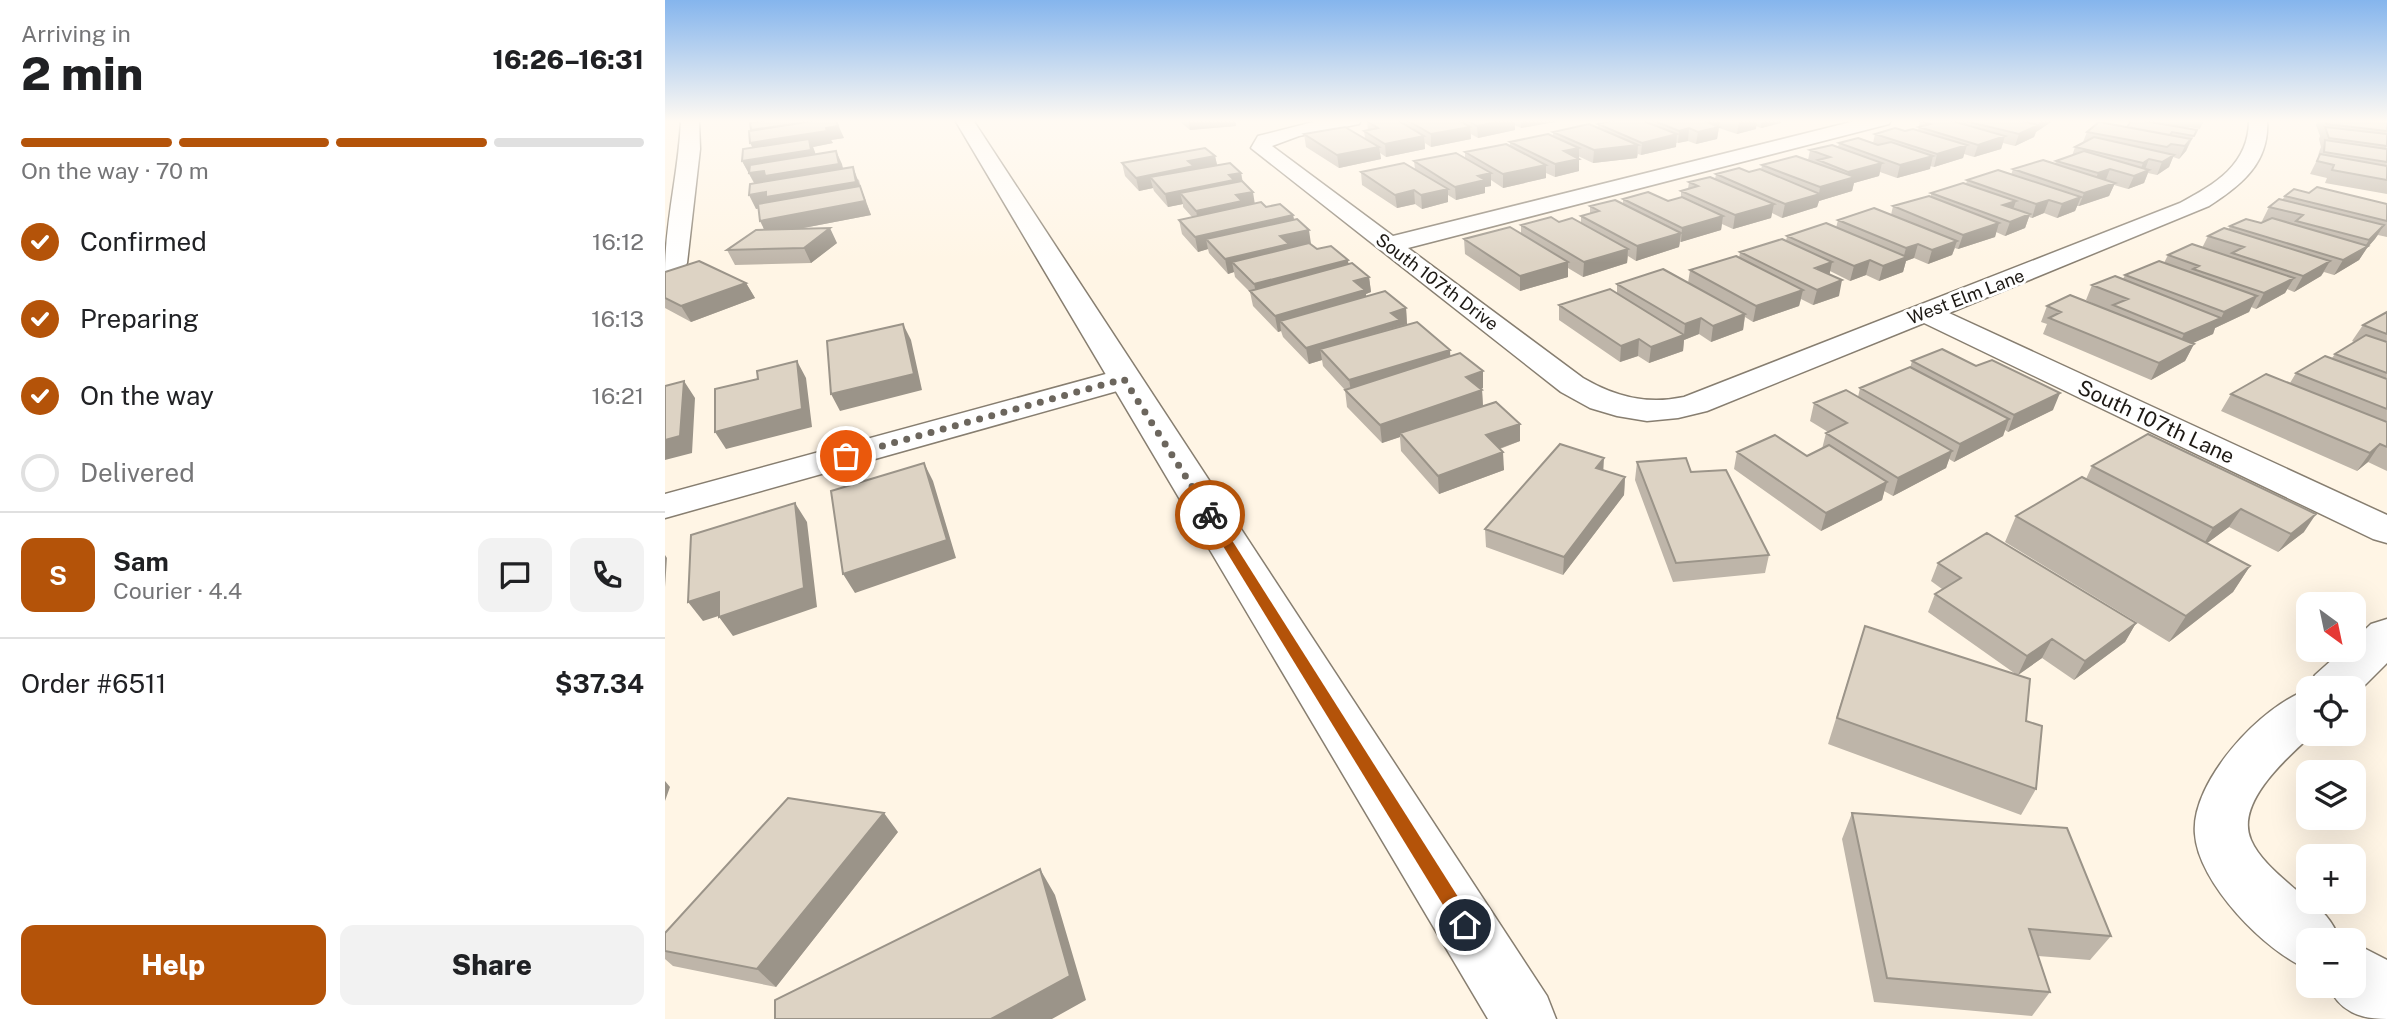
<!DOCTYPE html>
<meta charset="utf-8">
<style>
body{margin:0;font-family:"Public Sans",sans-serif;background:#f2f2f2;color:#202124;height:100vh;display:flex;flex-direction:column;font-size:26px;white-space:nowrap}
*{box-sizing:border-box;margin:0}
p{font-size:23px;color:#757577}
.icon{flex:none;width:38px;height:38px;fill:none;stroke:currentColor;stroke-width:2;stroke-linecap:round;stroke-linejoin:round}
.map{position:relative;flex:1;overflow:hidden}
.details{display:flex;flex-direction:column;background:#fff;width:665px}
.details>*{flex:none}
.needle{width:46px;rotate:147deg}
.fabs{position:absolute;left:1631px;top:592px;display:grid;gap:14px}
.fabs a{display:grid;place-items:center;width:70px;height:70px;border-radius:14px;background:#fff;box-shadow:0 7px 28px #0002;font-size:35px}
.pin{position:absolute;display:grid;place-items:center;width:60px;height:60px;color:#fff;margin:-30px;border:4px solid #fff;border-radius:50%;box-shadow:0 2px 7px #0007}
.courier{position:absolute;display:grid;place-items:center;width:70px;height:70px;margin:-35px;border:5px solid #b45309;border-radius:50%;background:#fff;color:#222;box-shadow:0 2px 9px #0007}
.head em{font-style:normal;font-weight:800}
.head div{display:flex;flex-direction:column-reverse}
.head{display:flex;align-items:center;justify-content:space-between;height:119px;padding:0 21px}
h1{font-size:46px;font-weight:800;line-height:52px}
.bar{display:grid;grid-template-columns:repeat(4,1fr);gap:10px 7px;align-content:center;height:84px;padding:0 21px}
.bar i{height:9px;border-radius:5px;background:#e0e0e0}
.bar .selected{background:#b45309}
.bar p{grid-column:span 4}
.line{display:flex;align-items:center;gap:18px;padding:0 21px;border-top:2px solid #e0e0e0}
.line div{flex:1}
.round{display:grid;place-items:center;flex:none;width:74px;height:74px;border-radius:14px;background:#f2f2f2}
ol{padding:0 21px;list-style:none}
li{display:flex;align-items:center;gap:21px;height:77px}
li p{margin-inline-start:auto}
li .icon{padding:7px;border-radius:50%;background:#b45309;color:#fff;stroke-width:4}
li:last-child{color:#757577}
li i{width:38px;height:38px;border:4px solid #e0e0e0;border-radius:50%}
.button{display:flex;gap:14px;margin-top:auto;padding:14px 21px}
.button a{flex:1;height:80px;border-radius:14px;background:#b45309;color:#fff;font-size:28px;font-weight:800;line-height:80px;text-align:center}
.button a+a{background:#f2f2f2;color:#202124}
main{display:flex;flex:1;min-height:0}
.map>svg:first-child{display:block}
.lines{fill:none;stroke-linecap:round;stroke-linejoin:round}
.minor-casing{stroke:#877e70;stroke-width:3}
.major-casing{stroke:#877e70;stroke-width:3}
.minor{fill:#fff;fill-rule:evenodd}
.major{fill:#fff;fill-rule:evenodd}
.wall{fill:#beb5a9}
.shaded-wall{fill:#9b9489}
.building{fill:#ddd3c4;stroke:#9b9489;stroke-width:2}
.route{fill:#b45309}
.done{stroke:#6c665d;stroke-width:7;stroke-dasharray:0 12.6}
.labels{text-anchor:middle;stroke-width:6;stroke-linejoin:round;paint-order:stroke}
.far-street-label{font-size:18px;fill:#1d1914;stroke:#fff}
.street-label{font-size:21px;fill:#1d1914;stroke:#fff}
</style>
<main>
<section class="details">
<div class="head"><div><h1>2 min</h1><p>Arriving in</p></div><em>16:26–16:31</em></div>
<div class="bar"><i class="selected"></i><i class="selected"></i><i class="selected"></i><i></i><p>On the way · 70 m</p></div>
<ol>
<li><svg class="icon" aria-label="check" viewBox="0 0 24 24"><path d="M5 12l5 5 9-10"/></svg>Confirmed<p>16:12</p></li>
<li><svg class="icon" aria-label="check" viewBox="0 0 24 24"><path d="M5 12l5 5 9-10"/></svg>Preparing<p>16:13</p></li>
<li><svg class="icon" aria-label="check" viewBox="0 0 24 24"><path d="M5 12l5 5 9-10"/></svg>On the way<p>16:21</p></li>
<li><i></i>Delivered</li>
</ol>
<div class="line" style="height:126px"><b class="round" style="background:#b45309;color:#fff">S</b><div><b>Sam</b><p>Courier · 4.4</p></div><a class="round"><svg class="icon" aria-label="chat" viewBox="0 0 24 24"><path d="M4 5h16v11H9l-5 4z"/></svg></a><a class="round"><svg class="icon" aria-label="phone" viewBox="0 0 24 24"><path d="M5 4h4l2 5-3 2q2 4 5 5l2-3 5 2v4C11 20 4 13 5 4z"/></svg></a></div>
<div class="line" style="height:91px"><div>Order #6511</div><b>$37.34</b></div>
<div class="button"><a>Help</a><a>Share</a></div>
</section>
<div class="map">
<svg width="1722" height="1019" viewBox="0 0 1722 1019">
<rect width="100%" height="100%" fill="#fff5e5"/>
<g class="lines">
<g class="minor-casing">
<path id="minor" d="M16,120H34L35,149L22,263L18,269L0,272C0,221 14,171 16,120Z
M656,120H696L694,124L634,136L607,146L728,236L1194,120H1226L1224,124L743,248L918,378C951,397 982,405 1019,397L1515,203C1550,184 1584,165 1584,120H1602C1605,162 1577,185 1544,206L1284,313L1722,515V543L1708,539L1259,323L1042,411L1013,418L982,421L952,416L925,408L896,392L586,148L593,136Z
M459,369L470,372L475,379L470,386L0,518V494Z
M1722,619V663L1689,696V688H1643L1650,675L1679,649H1689V640L1706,624Z
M1643,690V733H1649C1625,755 1569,802 1586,840C1594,859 1615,876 1630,889C1651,907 1664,912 1675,940H1643V969C1601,952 1533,883 1530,834C1525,782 1597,705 1643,690Z
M1689,943L1722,960V1019C1696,1019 1674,1012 1663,985H1689Z"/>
</g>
<g class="major-casing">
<path id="major" d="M290,120H308L882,996L891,1019H823Z"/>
</g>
<use href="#minor" class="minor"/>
<use href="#major" class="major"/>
</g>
<path class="wall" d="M513,120H570L571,126L525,130Z
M735,120H890V122L856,128L850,125V130L813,138L806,134V139L766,147L760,143V149L721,157L715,153L716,159L674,168L641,147L639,134L700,138L699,131L703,130L702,121L735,122Z
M951,120H1117L1116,123L1096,128L1091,126V129L1072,134L1054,128L1052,139L1031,144L1023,141L1011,143V147L976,155L973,154L972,158L928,163L913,156L914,171L890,177L881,173V178L838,188L826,180V186L820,187V193L791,200L783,195V202L757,209L750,204L732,208L697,185L696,172L750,169L749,161L800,158V152L845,146V142L888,136V132L933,128V124Z
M1258,120H1387L1386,122L1371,132L1369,137L1350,146L1338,143L1336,149L1309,157L1299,154L1298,158L1269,167L1265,166V169L1232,178L1215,172L1214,176L1189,183L1187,191L1154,201L1152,207L1117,218L1107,213L1106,218L1068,229L1057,224L1056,230L1015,242L1014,247L971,261L963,256L962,263L918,277L903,268V277L855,291L800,254L799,239L856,234V225L894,222L916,223V216L925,214V206L958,204V199L1003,201L1016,198V191L1023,189L1024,182L1050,179L1051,174L1084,172L1096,170L1097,165L1143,160L1145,150L1173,147L1174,143H1208L1210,134L1253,130L1255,121Z
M1451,120H1539L1535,129L1524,127L1523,128L1532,130L1521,151L1514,159L1508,157L1504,167L1492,175L1483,173L1479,183L1463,189L1449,185L1444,196L1414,206H1412L1410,211L1392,218L1379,213L1367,218L1364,217L1360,228L1340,236L1331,232L1330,237L1293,249L1290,248L1287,255L1263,264L1249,258L1241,261L1238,272L1214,281L1201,275L1185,281L1165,271L1164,274L1174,296L1148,305L1136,299L1134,306L1088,322L1080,317L1078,330L1046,342L1034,334L1019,340L1018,351L984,363L973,356L955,362L894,320V305L952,293V284L1023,283L1025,270L1074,258L1075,252L1121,241L1122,236L1171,228L1173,220L1226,215L1228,206L1266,196V193L1301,184L1302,180L1346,175L1348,169L1390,164L1391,161L1407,156L1410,147L1418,142L1422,132L1462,127L1465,122Z
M1653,120H1722V194L1660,183L1662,178L1645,174L1653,158L1654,152L1656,147L1654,139L1655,136L1651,125Z
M149,121L179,138L166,140L168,143L148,147L150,154L171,151L178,169L194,180L196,188L206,215L133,229L172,243L146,263L70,265L62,250L99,230L93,208L91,209L89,183L77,161L88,147L86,130L91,122Z
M550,156L552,165L576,173L578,182L590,204L628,215L629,220L646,244L652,249L684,264L704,277L706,292L701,294V297L741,308L742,324L785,356L818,371V388L815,389L817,390L818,406L855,424V441L835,449L839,470L774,494L736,451L735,437L717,443L682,407L680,390L658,366L657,360L644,364L618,337L616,331L613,332L588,306L585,292L570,277L569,272L563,274L544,253L543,249L533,252L517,234L514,220L527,217L518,207V204L503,207L489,191L488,188L474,191L460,176L457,163Z
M1644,193L1722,204V237L1713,235L1702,248L1694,260L1669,275L1659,272L1656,276L1629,292L1622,289L1620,293L1591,309L1586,307L1584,312L1550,328L1548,334L1527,343L1529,344L1520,361L1486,380L1378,334L1382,324L1376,322L1382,306L1445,312L1421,300L1427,285L1458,279L1460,275L1499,263L1503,255L1537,248L1543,236L1563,230L1565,226L1596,223L1599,222L1597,221L1604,207L1617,200L1620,196Z
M0,272L81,283L90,298L26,322L0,308Z
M1722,312V471L1703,462L1692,471L1556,411L1566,394L1625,383L1631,373L1667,358L1670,354L1689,342L1687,341L1698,325Z
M1247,361L1388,410L1343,432L1340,430L1338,436L1289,462L1284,459L1281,468L1228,496L1219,491L1217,500L1156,531L1069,469L1072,452L1142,456L1157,449L1161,433L1163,432L1145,421L1149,403L1193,397L1195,388L1245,368Z
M1483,434L1639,532L1613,552L1564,527L1542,543L1585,566L1568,592L1504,642L1340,542L1351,516L1421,479L1427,466Z
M972,462L1026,472L1104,555L1100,573L1008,582L970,480Z
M960,477L959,495L898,575L821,547L820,529Z
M1273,563L1471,623L1460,642L1409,680L1377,658L1353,675L1361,721L1371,789L1356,815L1163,744L1200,626L1352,675L1263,612L1270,594L1277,589L1266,581Z
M1187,813L1446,936L1425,960L1373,956L1385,992L1367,1016L1209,1002L1177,839Z
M233,832L111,987L8,966L0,959V933Z"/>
<path class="shaded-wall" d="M171,120L179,138L166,140L168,143L148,147L150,152L152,163L171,151L177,164L180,177L91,186L77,161L92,156L85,143L161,128Z
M523,120H570L571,126L525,130Z
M841,120H850V130L813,138L812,126Z
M856,120H890V122L856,128Z
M1044,120H1055L1052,139L1031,144L1033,132L1042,129Z
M1082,120H1092L1091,129L1072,134L1074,122Z
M1097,120H1117L1116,123L1096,128Z
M1375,120H1387L1386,122L1371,132L1369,137L1350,146L1354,134L1373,125Z
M805,127L806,139L766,147V134Z
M1024,128L1023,141L1013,143L1014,131Z
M1012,134L1011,147L976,155L977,143Z
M759,136L760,149L721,157L720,144Z
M1340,136L1336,149L1309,157L1313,145Z
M1526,139L1521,151L1514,159L1520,146Z
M973,145L972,158L928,163L929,150Z
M1302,145L1298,158L1269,167L1272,154Z
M714,147L716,159L674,168L672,155Z
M914,148V171L890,177V164L899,151Z
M1509,155L1504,167L1492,175L1497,162Z
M550,156L553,169L485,177L488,188L474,191L471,178L523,161Z
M1268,156L1265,169L1232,178L1235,165Z
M1484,159L1479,172L1484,170L1479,183L1463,189L1469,176L1474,174L1478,163Z
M1217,163L1214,176L1189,183L1187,191L1154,201L1152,207L1117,218L1120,204L1154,194L1155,187L1182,180L1183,172Z
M881,165V178L838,188V174Z
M188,167L206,215L102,235L95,221L106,206L91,209L84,195Z
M1445,169L1440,182L1428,186L1433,173Z
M576,173L578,186L515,193L518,204L503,207L500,194L564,175Z
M826,173V186L820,187V193L791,200L790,187L813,176Z
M1450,183L1444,196L1414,206L1419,193Z
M783,189V202L757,209L756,195Z
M749,190L750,204L732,208L730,195Z
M588,192L590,205L534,225L531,211L571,195Z
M1416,197L1410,211L1392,218L1397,204Z
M1384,200L1379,213L1367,218L1371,204Z
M1351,201L1346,215L1338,205Z
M1109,204L1106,218L1068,229L1070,215Z
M1365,214L1360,228L1340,236L1345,222Z
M628,215L631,229L541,239L543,249L533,252L530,237Z
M1058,216L1056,230L1016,242L1017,228Z
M1334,223L1330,237L1293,249L1298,235Z
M1719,225L1710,239L1702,248L1694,260L1669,275L1678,260L1699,248L1704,240Z
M165,228L172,243L146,263L139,248Z
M644,230L646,244L567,262L569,272L563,274L560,259L615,236Z
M1016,233L1014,247L971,261L972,246Z
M1292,241L1287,255L1263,264L1267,250Z
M1253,244L1249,258L1241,261L1238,272L1214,281L1218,266L1238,259L1241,248Z
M963,249L962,263L918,277L919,262Z
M683,260L685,275L592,297L589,284Z
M1205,260L1201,275L1185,281L1189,266Z
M1665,261L1656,276L1629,292L1638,276Z
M903,262V277L855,291V276Z
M1167,262L1164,277L1150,268Z
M704,277L706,292L701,294L702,306L615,321L616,331L613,332L610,316L689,281Z
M1629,278L1620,293L1591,309L1599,293Z
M1177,280L1174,296L1148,305L1152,290Z
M81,283L90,298L26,322L16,306Z
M1138,290L1134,306L1088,322L1091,306Z
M1592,296L1584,312L1550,328L1548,334L1511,351L1519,334L1556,318L1559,312Z
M741,308L742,324L655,349L657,360L644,364L641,348L726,313Z
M1080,314L1078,330L1046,342L1048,326Z
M1036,318L1034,334L1019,340L1018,351L984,363L986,347L1019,335L1020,324Z
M238,324L246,340L257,390L175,411L166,394Z
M974,339L973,356L955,362L956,346Z
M1529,344L1520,361L1486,380L1494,363Z
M785,350L786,366L687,397L684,380Z
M132,361L141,378L147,427L61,449L50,432Z
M818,371V388L802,394L801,377Z
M19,381L30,398L27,453L0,460V440Z
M817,390L818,407L735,433V437L717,443L715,425Z
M1395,393L1388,410L1343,432L1349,415Z
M1344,419L1338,436L1289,462L1295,444Z
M855,424V441L822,453L821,435Z
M1715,444L1703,462L1692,471L1705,453Z
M1287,451L1281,468L1228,496L1233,478Z
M838,452L839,470L774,494L773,476Z
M939,458L938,476L931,468Z
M259,463L268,481L291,558L190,593L178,574Z
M960,477L959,495L898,575L899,557Z
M1222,482L1217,500L1156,531L1161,513Z
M130,503L142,522L152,607L68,636L54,617Z
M1576,509L1564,527L1537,547L1548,528Z
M1651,514L1639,532L1613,552L1626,534Z
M0,555L2,558L0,587Z
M1585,566L1568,592L1504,642L1521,616Z
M54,592L69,611L38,621L23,602Z
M1471,623L1460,642L1409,680L1420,661Z
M1387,639L1377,658L1353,675L1362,656Z
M0,781L5,787L0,801Z
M219,813L233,832L111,987L92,969Z
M375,869L390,895L421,1000L387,1019H326Z"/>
<path class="building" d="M104,120H148V121L86,130L85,123Z
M155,120H171L173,126L161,128L162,131L85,143L84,131Z
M707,120H732L759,136L720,144L699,131L713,128L702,121Z
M742,120H793L805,127L766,134Z
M802,120H841L812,126Z
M951,120H976L1012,134L977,143L933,124Z
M987,120H1037L1054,127L1033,132L1024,128L1014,131Z
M1258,120H1284L1340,136L1313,145L1254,127L1265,124L1255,121Z
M1296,120H1352L1373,125L1354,134Z
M1467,120H1473L1532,130L1529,136L1507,132L1505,135L1462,127Z
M1660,120H1722V131L1662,124Z
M1434,122L1526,139L1520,146L1506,144L1502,147L1422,132Z
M924,124L973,145L929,150L888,132Z
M680,127L714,147L672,155L639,134Z
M1660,127L1722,134V146L1664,138Z
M1230,128L1240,131L1248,129L1302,145L1272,154L1210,134Z
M883,134L914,148L899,151L914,159L890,164L845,142Z
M1429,137L1509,155L1497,162L1484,159L1478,163L1410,147Z
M1193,138L1213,145L1226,142L1268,156L1235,165L1174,143Z
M144,139L146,150L77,161L78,149Z
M1660,140L1722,149V162L1659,152Z
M841,144L881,165L838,174L800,152Z
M1167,145L1217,163L1183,172L1153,160L1165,157L1145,150Z
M540,148L550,156L523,161L529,166L471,178L457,163Z
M171,151L174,164L100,176L99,171L84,173L85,165Z
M1419,151L1484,170L1469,176L1445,169L1433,173L1391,161Z
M791,153L826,173L813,176L820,180L790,187L749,161Z
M1655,154L1722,166V180L1667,170L1669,165L1652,161Z
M1131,156L1190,177L1155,187L1097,165Z
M1378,160L1450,183L1419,193L1348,169Z
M565,163L576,173L564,175L569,180L500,194L485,177Z
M739,163L783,189L756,195L749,190L730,195L696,172Z
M188,167L191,182L101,197V192L84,195L85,184Z
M1074,168L1084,172L1095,169L1155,194L1120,204L1051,174Z
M1333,170L1416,197L1397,204L1384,200L1371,204L1302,180Z
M1045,177L1109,204L1070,215L1016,191L1033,186L1024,182Z
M577,181L588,192L571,195L577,201L531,211L515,193Z
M1298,183L1351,201L1338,205L1365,214L1345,222L1266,193Z
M195,186L200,201L95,221L93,204Z
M1652,187L1722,204V221L1620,196L1629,189L1644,193Z
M983,192L1003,201L1017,197L1058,216L1017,228L958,199Z
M1264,196L1334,223L1298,235L1228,206Z
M1614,199L1719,225L1704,240L1631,221L1638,215L1604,207Z
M950,200L1016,233L972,246L916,216L934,211L925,206Z
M596,202L601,207L615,204L628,215L530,237L514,220Z
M1209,208L1292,241L1267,250L1253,244L1241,248L1173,220Z
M886,217L894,222L907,218L963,249L919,262L856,225Z
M1607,218L1703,246L1678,260L1565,226L1581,219L1596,223Z
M632,219L644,230L615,236L624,244L560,259L541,239Z
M1161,223L1242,257L1218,266L1205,260L1189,266L1122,236Z
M845,227L903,262L855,276L799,239Z
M165,228L139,248L62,250L91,230Z
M1559,228L1665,261L1638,276L1567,253L1579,247L1543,236Z
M1117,239L1167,262L1150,268L1177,280L1152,290L1075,252Z
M644,243L652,249L666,246L683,260L589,284L567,262Z
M1527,244L1629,278L1599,293L1528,269L1534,266L1503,255Z
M1071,256L1138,290L1091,306L1025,270Z
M34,261L81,283L16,306L0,298V272Z
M1494,261L1592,296L1559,312L1460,275Z
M687,263L704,277L689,281L700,290L610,316L585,291Z
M998,269L1080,314L1048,326L1036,318L1020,324L952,284Z
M1450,276L1556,318L1519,334L1448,305L1463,299L1427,285Z
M945,289L1019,335L986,347L974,339L956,346L894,305Z
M720,291L741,308L726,313L735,320L641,348L615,321Z
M1405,295L1529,344L1494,363L1384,318L1396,312L1382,306Z
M1722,312V334L1698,325Z
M752,322L785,350L684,380L655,349Z
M238,324L249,374L166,394L162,341Z
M1701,335L1722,342V373L1670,354Z
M1277,349L1311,366L1327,360L1395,393L1349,415L1247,361Z
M795,353L818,371L801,377L817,390L715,425L680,390Z
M1660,356L1722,379V409L1631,373Z
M132,361L137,409L50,432V389L93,379L92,371Z
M1245,367L1344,419L1295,444L1195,388Z
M1601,374L1722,422V447L1715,444L1705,453L1566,394Z
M19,381L15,436L0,440V386Z
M1181,390L1287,451L1233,478L1161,433L1182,423L1149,403Z
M831,402L855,424L821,435L838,452L773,476L735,433Z
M1483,434L1651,514L1626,534L1576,509L1548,528L1427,466Z
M1110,435L1142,456L1164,445L1222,482L1161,513L1072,452Z
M895,444L939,458L931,468L960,477L899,557L820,529Z
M1021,458L1026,472L1061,470L1104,555L1011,563L972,462Z
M259,463L282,540L178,574L166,491Z
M1417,477L1585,566L1521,616L1351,516Z
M130,503L139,588L54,617V592L23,602L26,535Z
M1322,533L1471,623L1420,661L1387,639L1362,656L1270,594L1296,578L1273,563Z
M1200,626L1365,679L1361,721L1377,726L1371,789L1172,718Z
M123,798L219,813L92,969L0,951V933Z
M1187,813L1402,828L1446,936L1364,929L1385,992L1222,978Z
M375,869L405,976L326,1019H110V1000Z"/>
<linearGradient id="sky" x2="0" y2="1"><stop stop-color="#85b5ed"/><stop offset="0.46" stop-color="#fffaf3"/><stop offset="1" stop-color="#fffaf3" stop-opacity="0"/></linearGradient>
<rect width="1722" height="263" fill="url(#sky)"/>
<path class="route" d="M545,512L551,515L807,919L809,925L807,931L800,934L794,931L539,515Z"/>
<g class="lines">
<path class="done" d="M181,456L459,379L545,515"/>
</g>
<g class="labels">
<g class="far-street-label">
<text transform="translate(772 282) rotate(37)" y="6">South 107th Drive</text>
<text transform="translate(1301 297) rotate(-21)" y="6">West Elm Lane</text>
</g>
<g class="street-label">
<text transform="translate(1491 422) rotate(25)" y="7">South 107th Lane</text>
</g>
</g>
</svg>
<div class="fabs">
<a><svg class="needle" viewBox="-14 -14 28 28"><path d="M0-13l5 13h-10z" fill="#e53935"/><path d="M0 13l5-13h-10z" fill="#757577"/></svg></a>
<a><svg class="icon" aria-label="locate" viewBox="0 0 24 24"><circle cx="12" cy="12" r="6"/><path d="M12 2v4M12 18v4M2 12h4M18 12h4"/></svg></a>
<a><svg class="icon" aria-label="layers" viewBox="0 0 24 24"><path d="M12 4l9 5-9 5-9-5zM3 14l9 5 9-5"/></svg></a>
<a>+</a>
<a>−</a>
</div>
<div class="pin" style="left:181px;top:456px;background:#ea580c"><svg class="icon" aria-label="bag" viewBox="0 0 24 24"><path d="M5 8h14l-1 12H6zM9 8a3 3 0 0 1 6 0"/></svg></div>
<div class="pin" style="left:800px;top:925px;background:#1f2937"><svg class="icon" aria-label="home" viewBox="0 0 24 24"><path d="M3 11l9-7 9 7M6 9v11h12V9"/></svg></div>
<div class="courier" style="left:545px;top:515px"><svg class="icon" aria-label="bike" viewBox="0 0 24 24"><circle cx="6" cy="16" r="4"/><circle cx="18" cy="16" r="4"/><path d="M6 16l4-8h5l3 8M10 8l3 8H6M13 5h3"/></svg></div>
</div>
</main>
